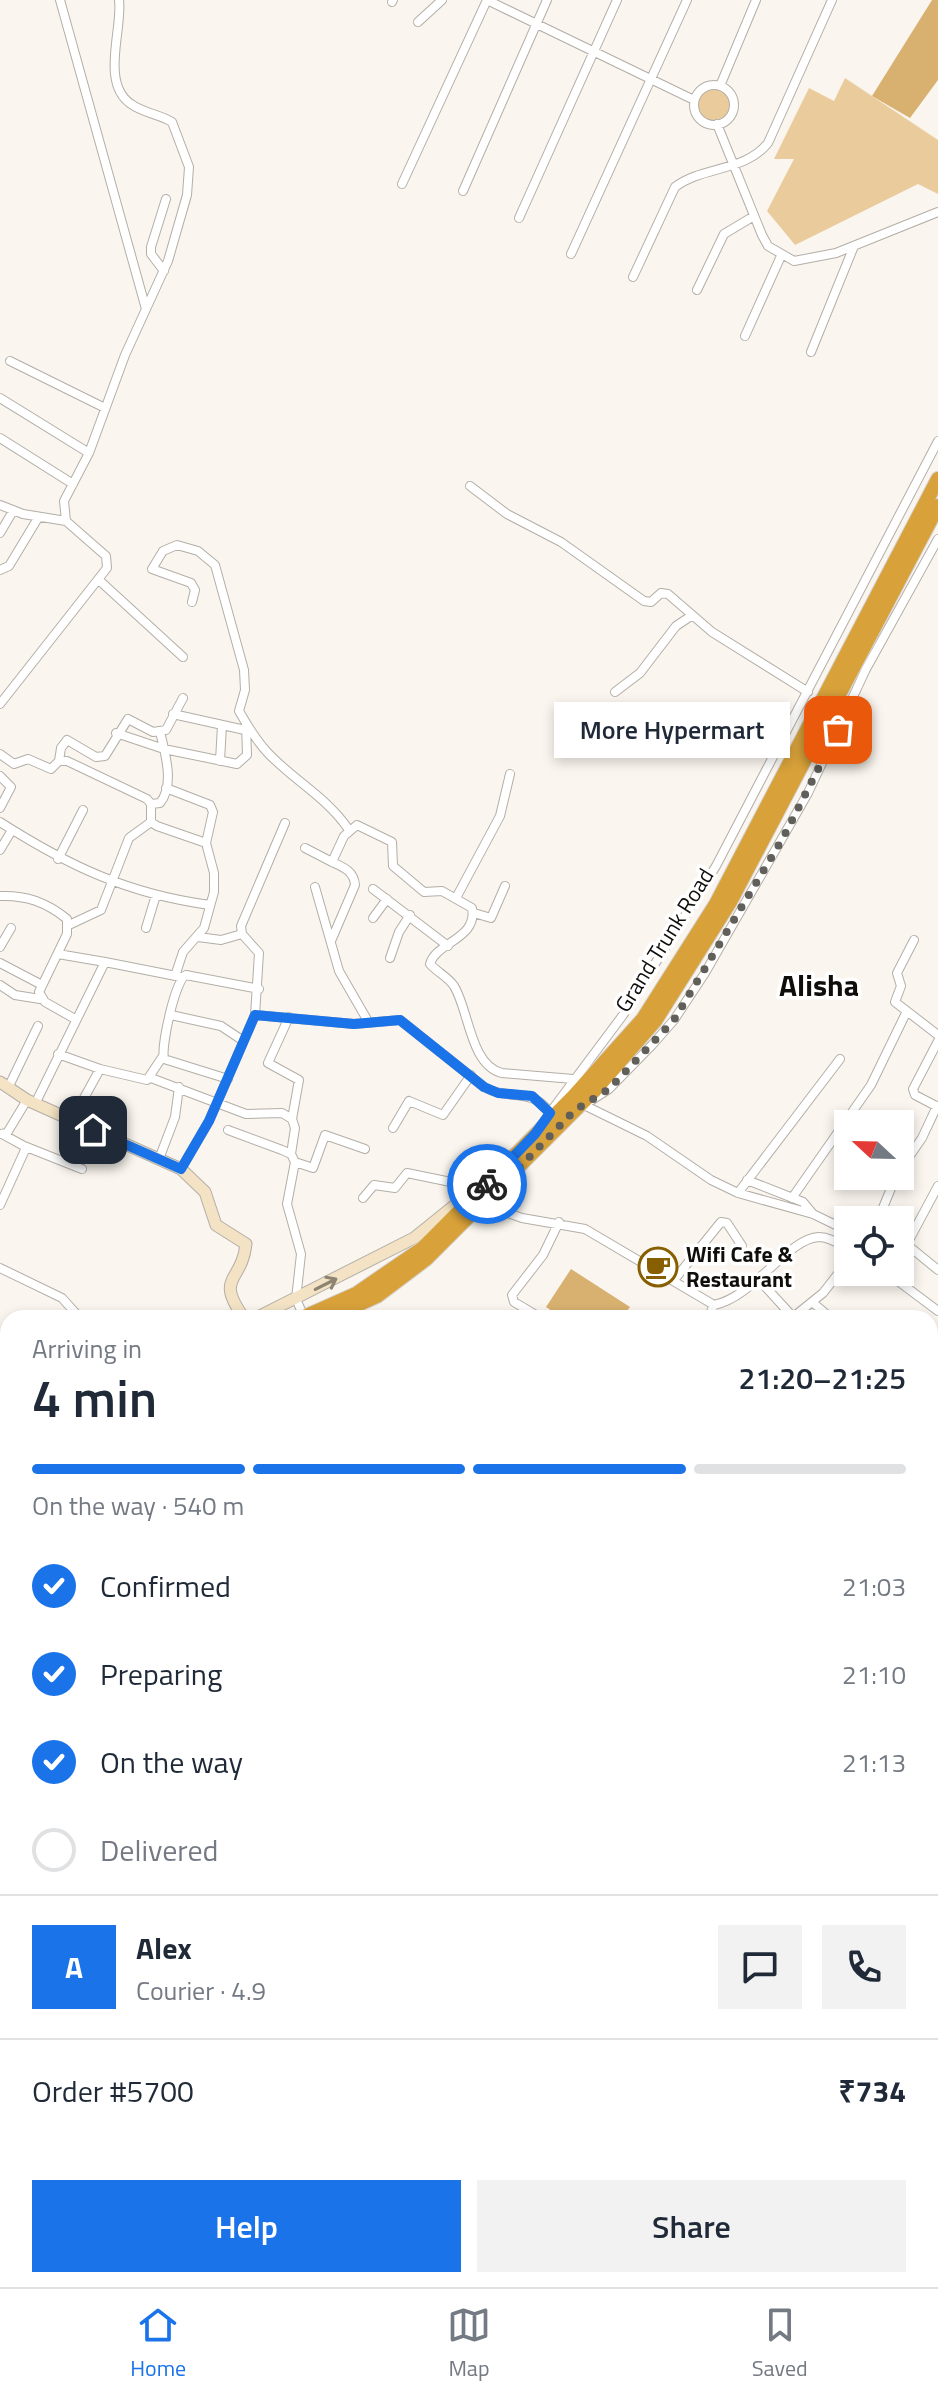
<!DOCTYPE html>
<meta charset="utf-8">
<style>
body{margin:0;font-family:"Titillium Web",sans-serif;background:#f2f2f3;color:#1f2937;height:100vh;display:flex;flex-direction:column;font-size:30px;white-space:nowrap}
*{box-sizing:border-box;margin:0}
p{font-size:26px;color:#747a83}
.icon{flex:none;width:44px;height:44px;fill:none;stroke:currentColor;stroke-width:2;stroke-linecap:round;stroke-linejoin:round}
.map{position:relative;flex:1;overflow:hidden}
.details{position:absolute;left:0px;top:1310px;width:938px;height:978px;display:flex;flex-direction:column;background:#fff;border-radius:24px 24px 0 0;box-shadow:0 4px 12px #0003}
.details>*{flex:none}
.needle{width:52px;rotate:292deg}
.controls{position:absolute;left:834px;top:1110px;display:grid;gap:16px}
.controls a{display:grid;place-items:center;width:80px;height:80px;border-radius:0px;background:#fff;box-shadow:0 4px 12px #0003;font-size:40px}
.pin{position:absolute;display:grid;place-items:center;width:68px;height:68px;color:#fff;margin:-34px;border-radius:16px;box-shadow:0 4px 12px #0006}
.courier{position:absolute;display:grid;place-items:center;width:80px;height:80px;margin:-40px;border:6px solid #1a73e8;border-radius:50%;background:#fff;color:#222;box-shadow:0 2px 10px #0007}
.bubble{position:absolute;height:56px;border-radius:0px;background:#fff;box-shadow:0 4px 12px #0003;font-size:26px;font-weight:600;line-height:56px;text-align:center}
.overview em{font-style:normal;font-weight:600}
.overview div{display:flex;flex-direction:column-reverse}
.overview{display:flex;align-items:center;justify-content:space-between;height:136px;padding:0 32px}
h1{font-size:52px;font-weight:600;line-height:60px}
.bar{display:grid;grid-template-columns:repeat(4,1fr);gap:12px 8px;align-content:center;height:96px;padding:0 32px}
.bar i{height:10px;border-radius:6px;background:#e0e1e3}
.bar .on{background:#1a73e8}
.bar p{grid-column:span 4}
.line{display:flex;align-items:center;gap:20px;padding:0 32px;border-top:2px solid #e0e1e3}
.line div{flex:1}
.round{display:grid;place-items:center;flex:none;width:84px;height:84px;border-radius:0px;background:#f2f2f3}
ol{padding:0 32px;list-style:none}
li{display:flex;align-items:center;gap:24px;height:88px}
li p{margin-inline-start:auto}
li .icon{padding:8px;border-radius:50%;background:#1a73e8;color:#fff;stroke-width:4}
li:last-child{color:#747a83}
li i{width:44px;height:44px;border:4px solid #e0e1e3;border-radius:50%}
.cta{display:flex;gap:16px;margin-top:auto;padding:16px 32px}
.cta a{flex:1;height:92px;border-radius:0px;background:#1a73e8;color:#fff;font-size:32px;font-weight:600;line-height:92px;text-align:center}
.cta a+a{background:#f2f2f3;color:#1f2937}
.tab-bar{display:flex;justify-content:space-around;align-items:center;height:112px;border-top:2px solid #e0e1e3;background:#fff;font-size:22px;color:#747a83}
.tab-bar a{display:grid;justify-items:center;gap:4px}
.tab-bar .on{color:#1a73e8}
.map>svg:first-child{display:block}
.green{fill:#eacc9c}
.water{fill:#d8b170}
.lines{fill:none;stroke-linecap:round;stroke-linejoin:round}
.street-casing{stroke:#b3aea7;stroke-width:10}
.secondary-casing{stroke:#b3aea7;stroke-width:13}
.highway-casing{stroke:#d4d4d3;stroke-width:16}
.street{stroke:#fff;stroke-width:8}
.secondary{stroke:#f3e3c4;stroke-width:11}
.highway{stroke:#d8a13a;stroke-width:14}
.oneway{stroke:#8c8371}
.done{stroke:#615f5a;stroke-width:8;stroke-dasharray:0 14.4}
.route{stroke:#1a73e8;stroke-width:10}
.labels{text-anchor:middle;stroke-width:7;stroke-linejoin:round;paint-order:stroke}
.street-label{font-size:22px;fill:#0f0e0b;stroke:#fff}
.poi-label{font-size:22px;font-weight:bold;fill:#0f0e0b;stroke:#fff;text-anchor:start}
.district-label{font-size:30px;font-weight:bold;fill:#0f0e0b;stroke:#fff}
</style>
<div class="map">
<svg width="938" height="2287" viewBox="0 0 938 2287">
<rect width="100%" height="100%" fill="#faf5ee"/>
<path class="green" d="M845,78L938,140V194L918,184L795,245L767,211L794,159H774L809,88L834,101Z
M695 105a19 19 0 1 1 38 0a19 19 0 1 1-38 0Z
M938,2053V2287H816L820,2280H930V2071Z
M347,2280H537L547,2287H346Z
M576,2280H804L800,2287H572Z"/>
<path class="water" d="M932,0H938V80L910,118L872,96Z
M571,1269L630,1307L622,1318H562L546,1307Z
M8,1934V2035L0,2031V1943Z"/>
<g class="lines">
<g class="street-casing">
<path id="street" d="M60,0L146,309
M487,0L694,100
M392,2L393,0
M418,22L442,0
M694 105a20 20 0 1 1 40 0a20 20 0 1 1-40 0Z
M720,86L756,0
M717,124L762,235L768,246L794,261L836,253L938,212
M402,184L487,0
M463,191L547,0
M519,218L617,0
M571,254L687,0
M164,271L151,254V247L166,199
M633,277L675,187C702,166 745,172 768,143L832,0
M697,290L724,234L754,216
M745,336L781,256
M811,352L854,246
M10,361L105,408
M0,398L89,453
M0,438L73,484
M470,486L507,514L561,542L644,601L651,602L661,593L668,594L712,632L808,692
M0,505L23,514L66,521
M0,533L13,511
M0,570L9,566L38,518
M100,581L183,657
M192,602L195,590L191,583L152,569L163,551L177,545L198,551L215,565L244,670L245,690L239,711C247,725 256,740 267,752C293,780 327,797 349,830
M615,692L640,673L676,626L691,616
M0,704L107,568L106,556L66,521L64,501L89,453L125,355L168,261L187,195L189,167L172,122C159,114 143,113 131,104C100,83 123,28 119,0
M173,714L245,730
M116,733L164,749L237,764L247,755L246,724
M0,754L14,764L28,759L51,769L59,761H67L147,799L151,804V822L157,826L206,843L214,873V892L204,928L183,952L175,976
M59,761L61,748L67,740L96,757L105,756L128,719L153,732L166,730L183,698
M220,761L222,725
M0,776L11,787L0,808
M166,788L210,805L213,812L206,843
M151,804L160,803C175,785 165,753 160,732
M0,822C69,866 128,894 210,905
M305,848L332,862L344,836L357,825L392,842L393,866L424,892L442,891L472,908C478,939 436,942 430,964C437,972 448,977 454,986C469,1010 470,1065 502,1073L573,1079
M0,850L12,830
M58,859L83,810
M315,887L339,971L369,1023
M373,889L448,946
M0,896C26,895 46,902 67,919V934L39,992L45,1002L75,1019
M456,898L500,816L510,774
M474,913L491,918L505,886
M373,918L387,899
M69,925L101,910L129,838L151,822
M146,928L156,895
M198,937L221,940L242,934
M914,940L897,973L901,986L895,1002L938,1035
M331,941L355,885C354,871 343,867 332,862
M0,947L11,928
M58,954L105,962
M390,958L399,932L410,915
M0,963L42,985
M0,985L15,995L40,999
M171,1015L221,1026L242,1040
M255,1015L259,953L242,934L241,926L285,823
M289,1017L268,1063L299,1080L292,1119
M938,1041L913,1089L915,1095L938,1107
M58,1054L100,1069
M151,1078L246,1114L282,1113L292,1119L295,1128L291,1154
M228,1079L164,1059C161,1046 175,980 186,975L259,989
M8,1088L38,1026
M592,1100L609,1089L652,1045L674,1020L705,973L808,793L866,669L938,539
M35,1104L105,962L181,977
M584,1105L647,1136L711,1180L738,1193L813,1214L848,1231
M549,1114L623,1015L716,866L938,441
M72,1120L100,1069L147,1080L163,1056
M393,1128L409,1101L443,1115L471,1075
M228,1130L282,1150L291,1154L295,1162L287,1204L301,1254L296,1299L304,1317
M1,1134L7,1133L27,1100
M24,1146L82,1169
M159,1159L175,1117L179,1087
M295,1162L313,1168L325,1135L365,1149
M181,1169L209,1121L255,1015L354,1024L400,1020L484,1087C508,1101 533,1087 550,1113
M900,1170L922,1138L937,1106
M747,1180L803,1202L813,1214
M738,1193L840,1059
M363,1198L374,1185L395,1188L407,1173L475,1187
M792,1198L871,1085L906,1013
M480,1203L522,1218L585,1229L714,1305C754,1297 788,1238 819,1237C830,1237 839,1244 848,1249
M0,1205L25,1150L24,1146L2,1134
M878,1220L896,1176
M900,1242H908L938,1186
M905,1243L938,1270
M0,1268L62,1298L80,1318
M886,1272L938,1311
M674,1280L721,1222L727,1223L742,1246
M760,1281L793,1317
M812,1302L831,1318
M541,1318L514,1302L512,1295L543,1255L559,1222
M708,1318L714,1305
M792,1318L823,1293L848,1261
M930,1431L938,1422
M930,1509L938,1515
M0,1601L8,1606
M930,1601L938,1594
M0,1641L8,1633
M930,1659L938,1649
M930,1693L938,1698
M0,1730L8,1715
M930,1746L938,1754
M0,1762L8,1756
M930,1773L938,1767
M930,1776L938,1783
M0,1808L8,1795
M930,1828L938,1832
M930,1873L938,1877
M0,1921L8,1910
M930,2066L938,2050
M0,2138L8,2144
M0,2252L8,2243
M283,2280L288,2287
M514,2280L528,2287
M888,2280L902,2287
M184,2287L188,2280
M815,2287L819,2280"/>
</g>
<g class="secondary-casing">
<path id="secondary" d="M0,1082L27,1100L181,1169L205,1192L216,1225L246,1244C242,1283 214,1276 244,1318
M256,1318L414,1238L481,1184
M0,1480L8,1476
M930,1948L938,1953
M325,2287L330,2280"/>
</g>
<g class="highway-casing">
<path id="highway" d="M302,1318L356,1294L423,1248L574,1096L643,1019L716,904L938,479
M329,1318L377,1296L426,1259L595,1090L655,1021L730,902L938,506
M0,1450L8,1446
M0,1464L8,1461"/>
</g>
<use href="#street" class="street"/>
<use href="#secondary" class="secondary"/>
<use href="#highway" class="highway"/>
</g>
<defs><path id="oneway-shaft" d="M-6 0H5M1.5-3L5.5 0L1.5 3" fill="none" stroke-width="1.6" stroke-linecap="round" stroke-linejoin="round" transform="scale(2)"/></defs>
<use class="oneway" href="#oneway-shaft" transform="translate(326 1284) rotate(-27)"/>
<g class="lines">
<path class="done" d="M487,1184L472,1199L483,1205L574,1111L609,1089L674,1020L783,838L838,730"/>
<path class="route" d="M93,1130L181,1169L209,1121L255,1015L354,1024L400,1020L484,1087L498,1093L532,1096L550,1113L535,1134L487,1184"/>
</g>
<defs>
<g id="cafe-ring" transform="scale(2)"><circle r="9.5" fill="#fff" stroke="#885f00" stroke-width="1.5"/><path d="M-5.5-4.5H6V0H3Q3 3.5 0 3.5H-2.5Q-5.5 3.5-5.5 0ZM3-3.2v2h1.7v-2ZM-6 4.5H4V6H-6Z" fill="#885f00"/></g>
</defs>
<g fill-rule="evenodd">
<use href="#cafe-ring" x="658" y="1267"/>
</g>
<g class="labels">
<g class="street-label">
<text transform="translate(664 940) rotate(-58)" y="8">Grand Trunk Road</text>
</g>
<g class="poi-label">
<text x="686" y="1262">Wifi Cafe &amp;<tspan x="686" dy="25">Restaurant</tspan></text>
</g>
<g class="district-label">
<text x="819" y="996">Alisha</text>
</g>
</g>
</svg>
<div class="controls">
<a><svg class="needle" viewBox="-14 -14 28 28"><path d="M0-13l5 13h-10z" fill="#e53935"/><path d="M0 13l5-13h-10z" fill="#747a83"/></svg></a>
<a><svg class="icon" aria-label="locate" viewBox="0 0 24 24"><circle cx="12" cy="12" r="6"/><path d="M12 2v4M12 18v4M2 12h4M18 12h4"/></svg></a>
</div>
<div class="pin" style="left:838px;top:730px;background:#ea580c"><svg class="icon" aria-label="bag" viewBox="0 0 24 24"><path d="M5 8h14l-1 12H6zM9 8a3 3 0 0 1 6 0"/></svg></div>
<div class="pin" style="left:93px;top:1130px;background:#1f2937"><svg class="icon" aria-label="home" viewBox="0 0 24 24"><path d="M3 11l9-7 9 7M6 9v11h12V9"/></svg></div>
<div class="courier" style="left:487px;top:1184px"><svg class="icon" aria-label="bike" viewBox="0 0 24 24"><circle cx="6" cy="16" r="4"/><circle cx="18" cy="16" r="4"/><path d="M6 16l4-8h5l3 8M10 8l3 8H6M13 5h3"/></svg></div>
<div class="bubble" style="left:554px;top:702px;width:236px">More Hypermart</div>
<section class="details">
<div class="overview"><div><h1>4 min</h1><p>Arriving in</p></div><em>21:20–21:25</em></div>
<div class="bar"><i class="on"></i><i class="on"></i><i class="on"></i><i></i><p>On the way · 540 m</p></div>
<ol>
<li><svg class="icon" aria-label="check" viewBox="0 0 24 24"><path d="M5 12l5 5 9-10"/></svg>Confirmed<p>21:03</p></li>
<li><svg class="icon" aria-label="check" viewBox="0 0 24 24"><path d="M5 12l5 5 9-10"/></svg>Preparing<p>21:10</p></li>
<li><svg class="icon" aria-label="check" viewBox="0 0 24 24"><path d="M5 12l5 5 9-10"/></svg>On the way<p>21:13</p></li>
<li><i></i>Delivered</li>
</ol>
<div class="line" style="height:144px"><b class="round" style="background:#1a73e8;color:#fff">A</b><div><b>Alex</b><p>Courier · 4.9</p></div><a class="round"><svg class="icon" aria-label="chat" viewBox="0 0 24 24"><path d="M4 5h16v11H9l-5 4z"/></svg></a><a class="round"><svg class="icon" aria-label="phone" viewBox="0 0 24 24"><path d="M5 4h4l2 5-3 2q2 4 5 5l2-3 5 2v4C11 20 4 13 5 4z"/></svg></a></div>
<div class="line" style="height:104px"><div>Order #5700</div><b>₹734</b></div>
<div class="cta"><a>Help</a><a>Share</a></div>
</section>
</div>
<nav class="tab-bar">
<a class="on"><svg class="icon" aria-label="home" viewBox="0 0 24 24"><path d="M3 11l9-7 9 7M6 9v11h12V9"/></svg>Home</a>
<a><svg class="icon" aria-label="map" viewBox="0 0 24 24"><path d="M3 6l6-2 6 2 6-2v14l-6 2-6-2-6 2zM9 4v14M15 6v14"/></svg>Map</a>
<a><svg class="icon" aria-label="saved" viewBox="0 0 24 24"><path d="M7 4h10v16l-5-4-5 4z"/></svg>Saved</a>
</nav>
